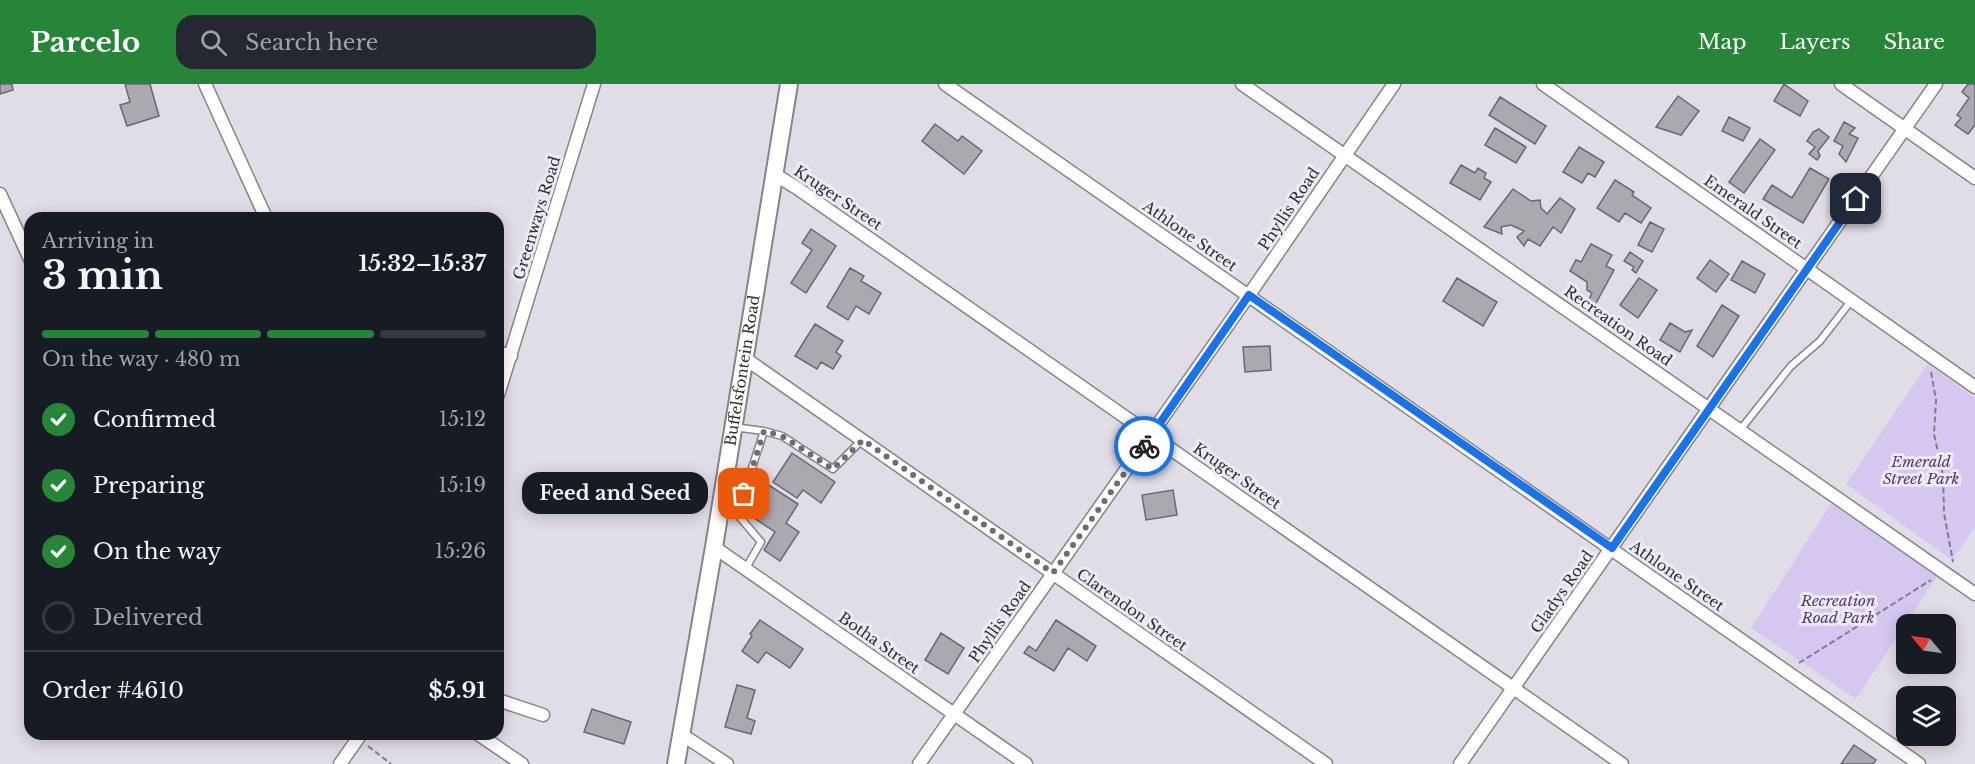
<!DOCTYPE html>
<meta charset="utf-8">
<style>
body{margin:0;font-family:"Libre Baskerville",serif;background:#242831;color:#f1f3f6;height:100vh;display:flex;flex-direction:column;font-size:22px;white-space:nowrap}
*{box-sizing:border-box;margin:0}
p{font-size:20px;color:#9ea1a6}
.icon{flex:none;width:33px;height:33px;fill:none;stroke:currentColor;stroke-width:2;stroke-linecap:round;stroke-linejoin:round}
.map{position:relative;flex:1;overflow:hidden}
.panel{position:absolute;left:24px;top:128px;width:480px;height:528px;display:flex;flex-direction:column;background:#171b24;border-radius:18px;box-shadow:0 3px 15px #0003}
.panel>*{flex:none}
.needle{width:39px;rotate:299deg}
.buttons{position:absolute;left:1896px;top:530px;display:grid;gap:12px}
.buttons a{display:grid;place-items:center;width:60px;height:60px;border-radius:12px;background:#171b24;box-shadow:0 3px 15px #0003;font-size:30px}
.pin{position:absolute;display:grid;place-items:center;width:51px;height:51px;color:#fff;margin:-26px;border-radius:12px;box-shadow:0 3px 9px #0006}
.courier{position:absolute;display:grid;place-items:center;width:60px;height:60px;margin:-30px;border:4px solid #1a73e8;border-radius:50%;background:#fff;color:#222;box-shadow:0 2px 8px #0007}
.bubble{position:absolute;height:42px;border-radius:18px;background:#171b24;box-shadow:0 3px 15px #0003;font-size:20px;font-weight:700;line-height:42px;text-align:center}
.head em{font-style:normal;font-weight:700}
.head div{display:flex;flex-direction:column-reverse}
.head{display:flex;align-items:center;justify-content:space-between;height:102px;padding:0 18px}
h1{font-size:39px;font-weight:700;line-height:45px}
.bar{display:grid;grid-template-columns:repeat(4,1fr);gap:9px 6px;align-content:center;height:72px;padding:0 18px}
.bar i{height:8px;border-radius:4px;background:#363941}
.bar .on{background:#278537}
.bar p{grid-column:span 4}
.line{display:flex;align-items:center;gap:15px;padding:0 18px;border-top:2px solid #363941}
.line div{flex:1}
ol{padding:0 18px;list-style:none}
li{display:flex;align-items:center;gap:18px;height:66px}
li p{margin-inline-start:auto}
li .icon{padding:6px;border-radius:50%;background:#278537;color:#fff;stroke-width:4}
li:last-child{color:#9ea1a6}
li i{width:33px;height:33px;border:3px solid #363941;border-radius:50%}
header{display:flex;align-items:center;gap:36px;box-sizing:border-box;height:84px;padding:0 30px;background:#278537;color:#fff}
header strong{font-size:28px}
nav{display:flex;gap:33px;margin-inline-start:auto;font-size:21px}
.search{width:420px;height:54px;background:#242831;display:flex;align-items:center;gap:15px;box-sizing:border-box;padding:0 21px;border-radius:18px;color:#9ea1a6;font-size:22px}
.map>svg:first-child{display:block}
.green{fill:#d5c7f0}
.building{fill:#aba8b0;stroke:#6a676f;stroke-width:1.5}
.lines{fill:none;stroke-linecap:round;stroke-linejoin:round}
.service-casing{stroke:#86848b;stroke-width:9}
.minor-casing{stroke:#86848b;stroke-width:15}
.secondary-casing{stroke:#86848b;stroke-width:20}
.path{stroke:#807e84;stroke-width:2;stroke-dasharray:6 3;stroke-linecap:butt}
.service{stroke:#fff;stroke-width:6}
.minor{stroke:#fff;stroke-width:12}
.secondary{stroke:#fff;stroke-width:16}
.done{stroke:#6e6b71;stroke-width:6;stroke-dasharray:0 10.8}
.route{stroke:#1a73e8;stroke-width:8}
.labels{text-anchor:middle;stroke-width:6;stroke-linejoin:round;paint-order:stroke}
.street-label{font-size:15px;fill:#302e32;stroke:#edeaf3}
.park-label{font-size:15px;font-style:italic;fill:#523876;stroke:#edeaf3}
</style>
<header>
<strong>Parcelo</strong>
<div class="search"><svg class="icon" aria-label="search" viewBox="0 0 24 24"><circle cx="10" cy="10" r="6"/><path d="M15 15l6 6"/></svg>Search here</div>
<nav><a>Map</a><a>Layers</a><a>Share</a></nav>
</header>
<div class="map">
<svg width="1975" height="680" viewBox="0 0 1975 680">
<rect width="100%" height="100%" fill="#e0dde6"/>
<path class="green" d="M1928,280L1975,314V443L1952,476L1846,400Z
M1831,420L1937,492L1856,615L1751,544Z"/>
<path class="building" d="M0,0H12L13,6L0,10Z
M125,0H150L159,32L127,42L120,21L130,18Z
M1784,0L1808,17L1800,32L1774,17Z
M1968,0H1975V41L1968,50L1955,41L1961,34L1957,31L1969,14L1962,8Z
M1678,12L1699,27L1681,51L1656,43Z
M1500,13L1546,42L1535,60L1489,31Z
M1729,33L1750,44L1743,57L1722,47Z
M1844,38L1855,44L1849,50L1858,54L1846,78L1839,70L1843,62L1834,57Z
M935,40L958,57L962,52L982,67L964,90L922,57Z
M1495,44L1526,63L1516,79L1485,61Z
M1819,45L1829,53L1818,67L1820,72L1817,76L1809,70L1815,63L1807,57L1813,48Z
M1760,55L1775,66L1744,109L1729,98Z
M1579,63L1604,78L1595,93L1588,89L1582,99L1563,88Z
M1461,81L1475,89L1478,84L1486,89L1484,94L1491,98L1480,116L1450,99Z
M1810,84L1829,95L1803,139L1763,115L1772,101L1792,114Z
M1615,96L1634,108L1632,111L1651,124L1641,139L1625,129L1619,138L1597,124Z
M1513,105L1531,117L1540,116L1541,124L1547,130L1560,114L1575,125L1561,149L1553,143L1540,162L1528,155L1524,162L1517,153L1524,147L1511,141L1501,143L1502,150L1484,143Z
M1650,138L1664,145L1652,168L1638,161Z
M811,145L836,162L806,209L791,199L812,166L802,159Z
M1591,160L1612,171L1606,182L1614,186L1595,221L1588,217L1592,209L1587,206V198L1570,187L1576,176L1581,178Z
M1630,168L1643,177L1636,189L1632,186L1634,183L1624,177Z
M1710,176L1729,190L1716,208L1697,194Z
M1742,177L1765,190L1755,209L1731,196Z
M850,184L864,192L861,197L881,209L869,230L856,222L848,236L827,223Z
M1457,194L1497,218L1483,242L1443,217Z
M1639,194L1657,206L1638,234L1620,221Z
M1722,221L1739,232L1713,273L1697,262Z
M1670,239L1685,248L1692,246L1680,268L1660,256Z
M815,240L843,257L836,268L841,272L833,285L821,278L817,285L795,272Z
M1270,262L1271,286L1245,288L1243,263Z
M792,369L835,398L821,419L803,406L797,414L773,398Z
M767,400L798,420L786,439L799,448L780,477L764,466L775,448L748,430Z
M1173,406L1177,431L1146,436L1142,411Z
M760,536L803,565L790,584L766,568L758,579L742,567L752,552L750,550Z
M1056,536L1096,562L1087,577L1068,564L1054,587L1024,569L1029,562L1036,567Z
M941,549L964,564L948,590L925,576Z
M737,601L755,606L747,634L755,637L751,650L725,643Z
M592,625L631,638L624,660L584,648Z
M1854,661L1876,676L1873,680H1841Z"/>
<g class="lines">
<g class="service-casing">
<path id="service" d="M733,343L764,347L782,352L833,385L862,356
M1740,346L1791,282L1820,257L1851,217
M746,484L761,458L737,430L764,347"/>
</g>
<g class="minor-casing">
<path id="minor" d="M205,0L266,134
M945,0L1919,680
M1242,0L1975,510
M1543,0L1975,303
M1841,0L1975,94
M774,90L797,104L1622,680
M0,110L30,175
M498,268L511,272
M743,273L1326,680
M498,311L594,0
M714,463L1026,680
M498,616L543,631
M478,650L522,680
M681,650L727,680
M340,680L361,650
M919,680L1249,211L1394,0
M1460,680L1936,0"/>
</g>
<g class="secondary-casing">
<g id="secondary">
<path id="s1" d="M676,680L714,463L789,0"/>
</g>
</g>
<path class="path" d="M1931,288L1936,316L1934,350L1943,391L1944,429L1953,478
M1799,579L1931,496
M368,662L391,680"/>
<use href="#service" class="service"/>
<use href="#minor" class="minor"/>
<use href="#secondary" class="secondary"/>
</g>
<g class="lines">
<path class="done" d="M744,410L764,347L782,352L833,385L863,356L1053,489L1144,362"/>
<path class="route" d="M1144,362L1249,211L1612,464L1856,115"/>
</g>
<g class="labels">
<g class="street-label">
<text transform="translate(838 114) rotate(34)" y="5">Kruger Street</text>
<text transform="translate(1289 125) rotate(-56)" y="5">Phyllis Road</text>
<text transform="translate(1753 128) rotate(35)" y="5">Emerald Street</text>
<text transform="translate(537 134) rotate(-73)" y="5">Greenways Road</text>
<text transform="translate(1190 152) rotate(35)" y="5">Athlone Street</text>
<text transform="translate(1618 242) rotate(35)" y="5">Recreation Road</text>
<text dy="5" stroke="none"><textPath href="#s1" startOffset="399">Buffelsfontein Road</textPath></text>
<text transform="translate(1237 392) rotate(35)" y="5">Kruger Street</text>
<text transform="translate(1677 492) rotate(35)" y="5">Athlone Street</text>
<text transform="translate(1562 508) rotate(-55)" y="5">Gladys Road</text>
<text transform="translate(1132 526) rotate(35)" y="5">Clarendon Street</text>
<text transform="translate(1000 538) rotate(-55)" y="5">Phyllis Road</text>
<text transform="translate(879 559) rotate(35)" y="5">Botha Street</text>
</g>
<g class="park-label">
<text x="1921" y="383">Emerald<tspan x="1921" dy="17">Street Park</tspan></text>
<text x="1838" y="522">Recreation<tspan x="1838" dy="17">Road Park</tspan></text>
</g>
</g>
</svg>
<div class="buttons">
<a><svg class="needle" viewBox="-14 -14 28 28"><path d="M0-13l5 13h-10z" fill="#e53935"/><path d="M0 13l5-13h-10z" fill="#9ea1a6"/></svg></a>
<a><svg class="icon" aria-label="layers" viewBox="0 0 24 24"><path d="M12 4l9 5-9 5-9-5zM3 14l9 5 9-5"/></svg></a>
</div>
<div class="pin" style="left:744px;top:410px;background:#ea580c"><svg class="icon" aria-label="bag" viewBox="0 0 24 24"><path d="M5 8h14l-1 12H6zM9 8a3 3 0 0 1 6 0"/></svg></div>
<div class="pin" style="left:1856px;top:115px;background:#1f2937"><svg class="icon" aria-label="home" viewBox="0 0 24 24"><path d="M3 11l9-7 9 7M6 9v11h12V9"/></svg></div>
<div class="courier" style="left:1144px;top:362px"><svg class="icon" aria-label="bike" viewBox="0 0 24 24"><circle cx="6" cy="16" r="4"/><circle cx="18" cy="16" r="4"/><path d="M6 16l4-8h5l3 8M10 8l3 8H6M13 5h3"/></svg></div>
<div class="bubble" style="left:522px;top:388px;width:186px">Feed and Seed</div>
<section class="panel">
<div class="head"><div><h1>3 min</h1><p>Arriving in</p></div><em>15:32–15:37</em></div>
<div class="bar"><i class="on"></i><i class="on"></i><i class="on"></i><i></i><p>On the way · 480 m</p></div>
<ol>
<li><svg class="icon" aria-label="check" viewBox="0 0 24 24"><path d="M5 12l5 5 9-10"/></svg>Confirmed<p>15:12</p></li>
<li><svg class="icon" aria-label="check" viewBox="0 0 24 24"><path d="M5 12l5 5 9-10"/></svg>Preparing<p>15:19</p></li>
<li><svg class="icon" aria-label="check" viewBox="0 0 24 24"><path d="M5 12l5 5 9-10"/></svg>On the way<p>15:26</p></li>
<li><i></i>Delivered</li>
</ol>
<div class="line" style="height:78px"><div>Order #4610</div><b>$5.91</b></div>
</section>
</div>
